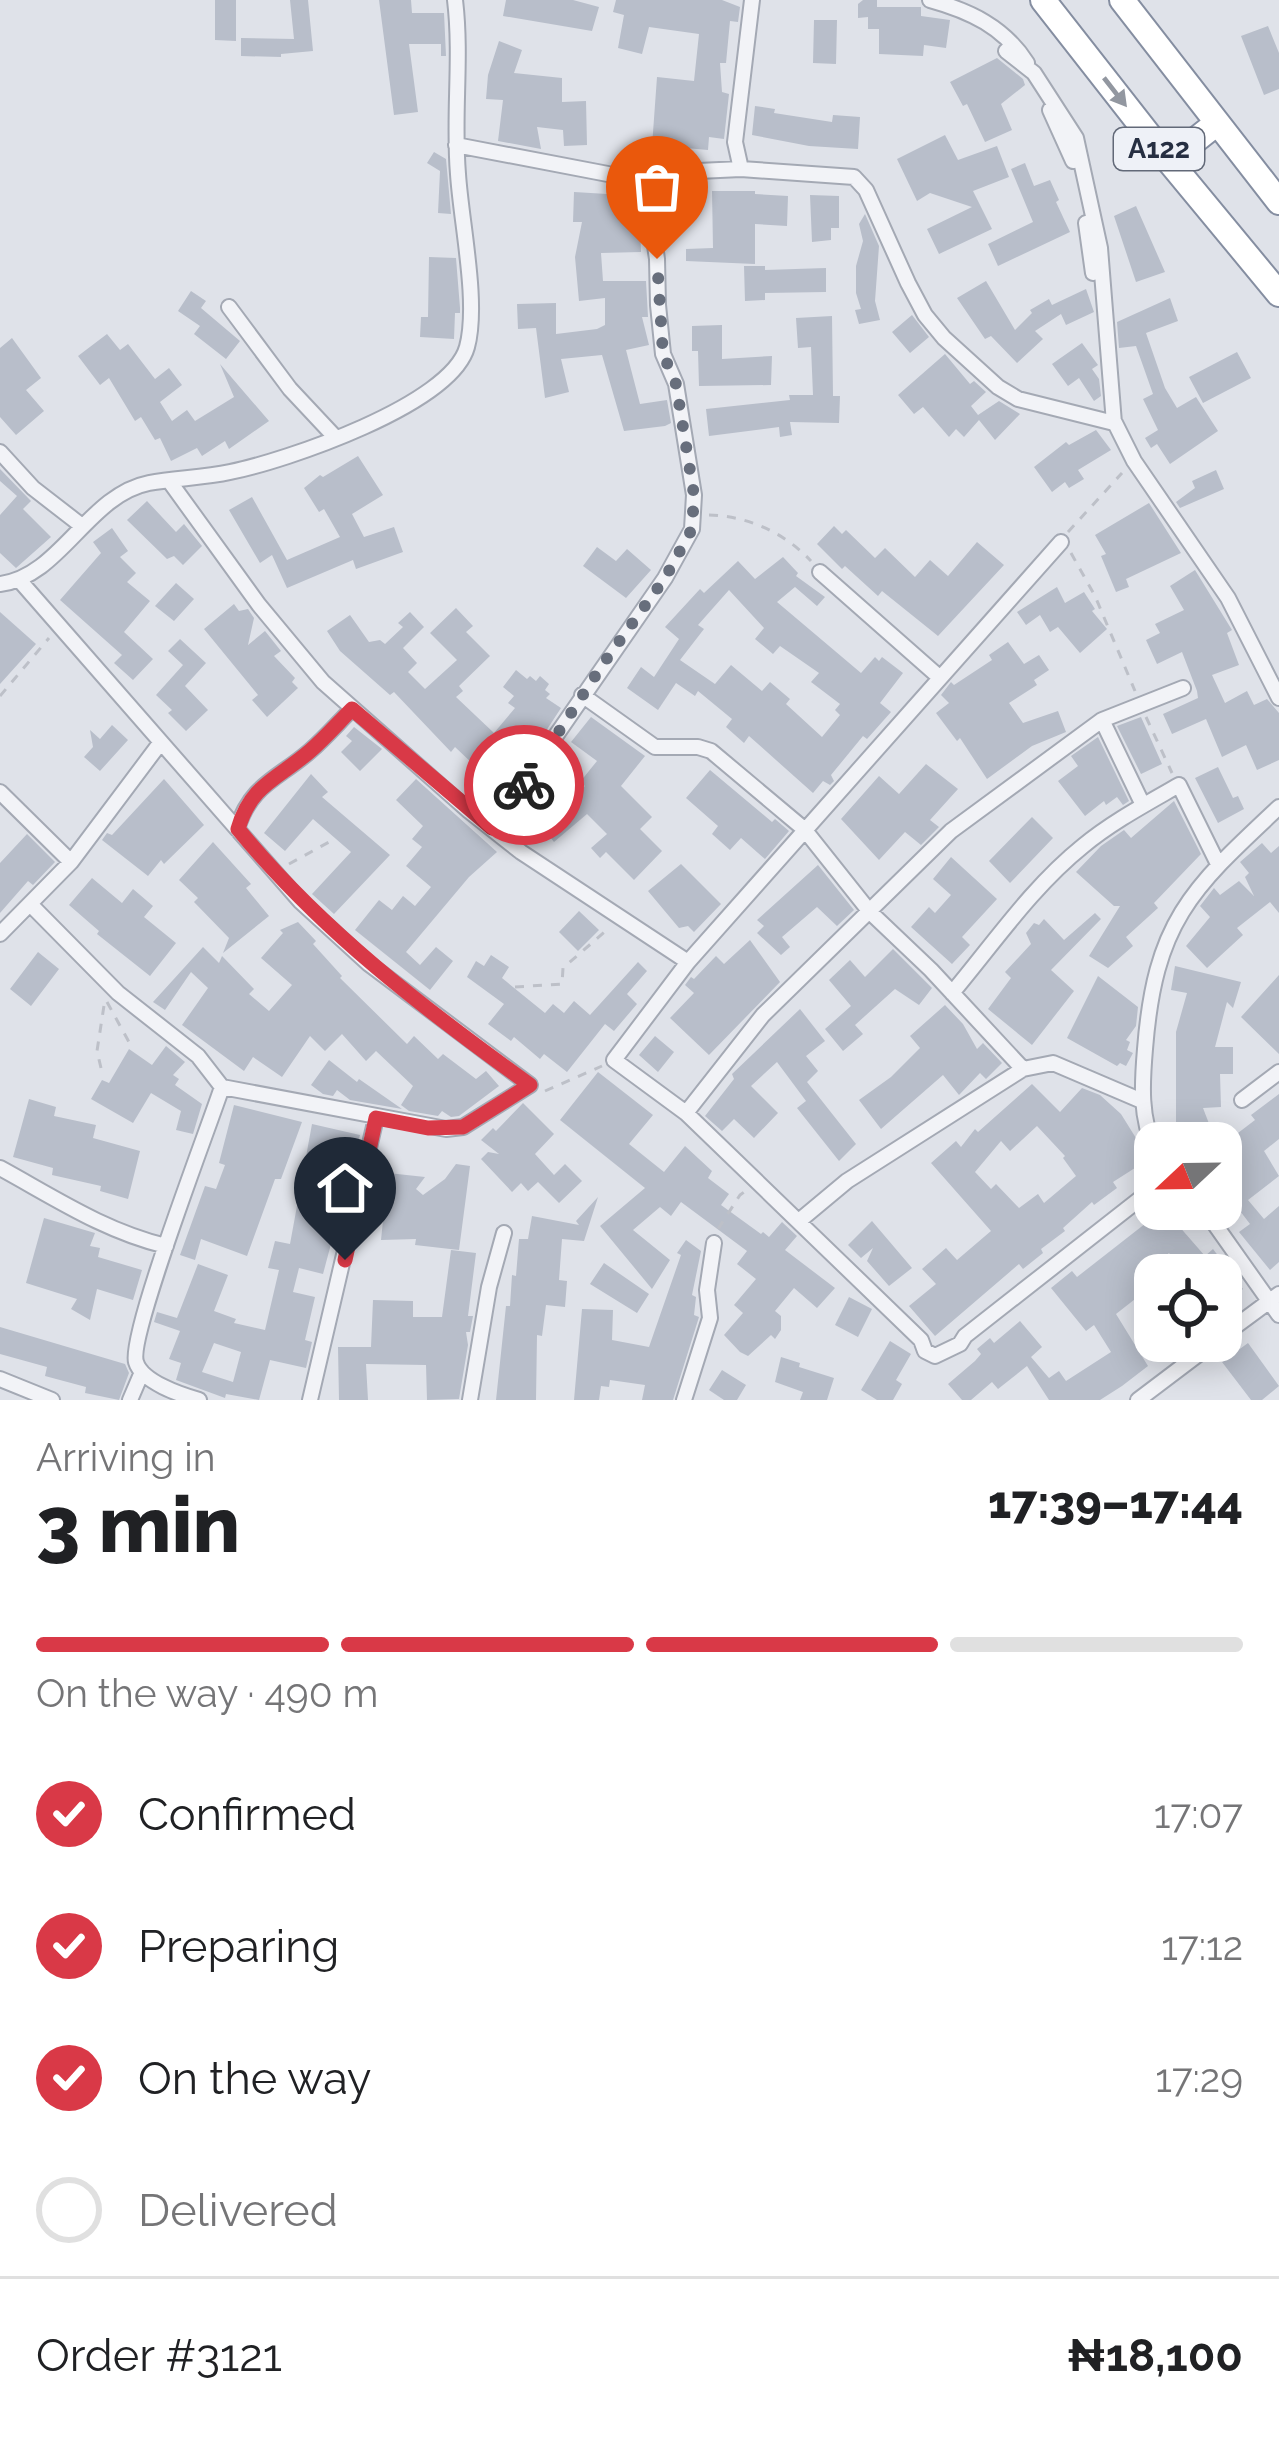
<!DOCTYPE html>
<meta charset="utf-8">
<style>
body{margin:0;font-family:Raleway,sans-serif;background:#f6f6f6;color:#202124;height:100vh;display:flex;flex-direction:column;font-size:45px;white-space:nowrap}
*{box-sizing:border-box;margin:0}
p{font-size:39px;color:#757577}
.icon{flex:none;width:66px;height:66px;fill:none;stroke:currentColor;stroke-width:2;stroke-linecap:round;stroke-linejoin:round}
.map{position:relative;height:1400px;overflow:hidden}
.panel{display:flex;flex-direction:column;background:#fff;flex:1}
.panel>*{flex:none}
.needle{width:78px;rotate:248deg}
.controls{position:absolute;left:1134px;top:1122px;display:grid;gap:24px}
.controls a{display:grid;place-items:center;width:108px;height:108px;border-radius:24px;background:#fff;box-shadow:0 6px 30px #0003;font-size:60px}
.pin{position:absolute;display:grid;place-items:center;width:102px;height:102px;color:#fff;margin:-123px -51px;border-radius:50% 50% 50% 0;rotate:-45deg;box-shadow:0 0 12px #0007}
.pin .icon{rotate:45deg}
.courier{position:absolute;display:grid;place-items:center;width:120px;height:120px;margin:-60px;border:9px solid #d93947;border-radius:50%;background:#fff;color:#222;box-shadow:0 3px 15px #0007}
.headline em{font-style:normal;font-weight:800}
.headline div{display:flex;flex-direction:column-reverse}
.headline{display:flex;align-items:center;justify-content:space-between;height:204px;padding:0 36px}
h1{font-size:78px;font-weight:800;line-height:90px}
.bar{display:grid;grid-template-columns:repeat(4,1fr);gap:18px 12px;align-content:center;height:144px;padding:0 36px}
.bar i{height:15px;border-radius:9px;background:#e0e0e0}
.bar .on{background:#d93947}
.bar p{grid-column:span 4}
.line{display:flex;align-items:center;gap:30px;padding:0 36px;border-top:3px solid #e0e0e0}
.line div{flex:1}
ol{padding:0 36px;list-style:none}
li{display:flex;align-items:center;gap:36px;height:132px}
li p{margin-inline-start:auto}
li .icon{padding:12px;border-radius:50%;background:#d93947;color:#fff;stroke-width:4}
li:last-child{color:#757577}
li i{width:66px;height:66px;border:6px solid #e0e0e0;border-radius:50%}
.map>svg:first-child{display:block}
.building{fill:#b8beca;fill-rule:evenodd}
.lines{fill:none;stroke-linecap:round;stroke-linejoin:round}
.minor-casing{stroke:#a4a9b4;stroke-width:18}
.trunk-casing{stroke:#858ea1;stroke-width:28}
.path{stroke:#bdc0c8;stroke-width:3;stroke-dasharray:9 9;stroke-linecap:butt}
.minor{stroke:#f2f3f7;stroke-width:14}
.trunk{stroke:#fff;stroke-width:24}
.oneway{fill:#9297a0}
.done{stroke:#676e7c;stroke-width:12;stroke-dasharray:0 21.6}
.route{stroke:#d93947;stroke-width:15}
.labels{text-anchor:middle;stroke-width:9;stroke-linejoin:round;paint-order:stroke}
.shield{fill:#eef1f7;stroke:#626978;stroke-width:3}
.shield-label{font-size:27px;font-weight:bold;fill:#262f42}
</style>
<div class="map">
<svg width="1279" height="1400" viewBox="0 0 1279 1400">
<rect width="100%" height="100%" fill="#dfe2e9"/>
<path class="building" d="M215,0H236V41L215,40Z
M290,0H308L313,51L281,54V57L241,56V38L294,39Z
M379,0H411L412,13H444L446,56H441V44H409L418,112L394,115Z
M506,0H573L599,7L592,31L503,16Z
M616,0H722L740,7L738,22L730,21L726,63H720L722,92L729,94L724,139L709,137L708,150L675,147V161L651,160L657,77L694,81L699,34L649,27L642,54L618,48L624,15L613,12Z
M863,0H877V7H921V16L950,20L946,48L924,45L923,56L879,54V29H868V17L858,18V4Z
M814,20H837L836,64L813,63Z
M1268,26L1279,53V89L1264,95L1241,36Z
M499,41L522,50L514,73L562,78V102L586,101L587,145L564,146L563,130L537,127L541,149L498,141L503,100L486,99L488,75Z
M997,58L1023,79L1025,85L1001,104L1012,130L985,142L967,104L963,106L950,82Z
M755,106L775,109L774,113L832,122L833,115L860,117L858,149L809,146L752,135Z
M945,135L958,160L997,146L1009,177L973,191L992,229L939,254L927,229L972,207L930,193L917,201L897,159Z
M434,152L446,159L451,214L438,213L440,171L427,163Z
M1025,163L1034,186L1050,180L1059,200L1056,202L1070,232L998,266L988,244L1033,222L1011,169Z
M607,188L620,189V195L627,196L626,219L640,226L641,252L601,253L603,281H646L648,317H642L649,345L626,350L640,404L667,400L671,423L665,426L624,431L602,355L561,359L569,392L545,398L536,328L518,329L517,304L556,303V334L597,329L605,325V298L579,301L575,257L582,222H573L574,192L607,194Z
M712,191H755V194L788,196L787,226L755,224V264L686,261V249L713,248Z
M810,195L839,196V228H831V240L812,242Z
M1136,206L1165,272L1136,282L1114,216Z
M865,214L879,246L875,301L880,320L859,324L855,310L861,309L856,293V266L863,241L859,224Z
M429,257L456,258L460,308V313H455L454,339L420,337L421,317H428Z
M744,266H765V270L826,268V292L765,293V300L745,301Z
M986,281L1015,330L1032,313L1030,310L1049,299L1052,305L1086,289L1094,312L1066,325L1061,314L1035,331L1043,339L1017,363L991,336L985,339L957,298Z
M191,291L206,301L201,308L240,341L226,359L194,334L200,326L178,311Z
M1170,298L1178,321L1146,333L1165,388L1177,408L1196,397L1218,431L1170,464L1157,444L1151,448L1145,438L1158,430L1143,399L1153,394L1136,346L1119,348L1117,322Z
M912,315L929,337L910,353L892,332Z
M832,316L833,396H840L839,423L790,422L792,435L780,437L779,427L709,436L706,409L790,400L789,395H813L811,347L798,348L796,318Z
M722,325V359L772,356L771,385L699,386L698,351H692V326Z
M107,334L120,350L128,344L155,379L169,368L182,385L160,402L172,421L187,410L195,421L234,397L220,364L269,421L229,449L225,441L202,456L197,448L171,461L160,438L155,440L141,417L135,421L109,378L100,385L78,356Z
M12,338L41,378L26,390L44,411L16,435L0,417V348Z
M1082,343L1098,365L1092,369L1099,379L1101,396L1094,401L1079,378L1068,386L1052,364Z
M1237,352L1251,378L1203,403L1189,377Z
M945,354L970,384L974,381L986,392L971,406L978,415L999,401L1020,414L995,440L979,420L964,437L956,429L949,437L923,407L914,414L898,395Z
M1096,430L1111,450L1078,470L1084,479L1069,488L1065,482L1052,492L1034,467L1066,442L1069,445Z
M358,456L383,495L352,514L364,537L394,527L403,552L356,569L353,560L287,588L272,555L260,563L229,510L252,497L287,560L340,537L324,509L319,512L304,488L320,475L323,477Z
M0,469L31,501L23,509L51,537L16,568L0,553V515L17,496L0,481Z
M1216,470L1224,489L1180,508L1176,502L1195,488L1192,481Z
M147,501L176,532L184,524L202,546L183,565L174,556L167,559L127,520Z
M1149,503L1181,553L1126,579L1129,587L1116,592L1101,556L1106,554L1095,535Z
M834,526L842,534L846,530L875,558L885,548L915,577L930,560L948,576L977,542L1004,565L938,636L882,591L878,596L845,566L842,569L817,544Z
M112,528L128,551L120,557L136,573L127,582L150,601L124,632L153,659L133,680L114,663L122,655L60,600L101,553L93,542Z
M597,547L616,561L627,549L651,570L626,598L583,566Z
M783,557L798,573L796,576L825,597L817,606L795,587L777,602L861,673L875,657L879,661L882,657L903,673L880,703L891,712L867,739L863,736L831,775L834,781L830,785L823,781L813,793L749,736L744,743L726,727L732,719L698,691L695,696L676,683L658,710L627,688L641,667L654,677L679,639L665,627L700,589L704,593L738,561L755,579ZM729,590L764,628L755,639L773,654L780,646L819,673L811,682L840,704L835,710L840,715L822,737L786,704L790,699L770,682L762,691L731,665L715,684L680,660L704,629L698,625Z
M1195,570L1232,630L1227,633L1239,665L1212,675L1225,703L1247,691L1254,705L1267,699L1279,713V760L1257,770L1246,745L1222,757L1206,719L1172,734L1163,714L1198,698L1197,691L1182,652L1157,664L1146,640L1160,633L1155,624L1184,610L1170,586Z
M176,583L194,599L174,621L155,606Z
M1057,587L1065,603L1084,592L1095,609L1092,611L1107,629L1080,653L1058,627L1050,632L1040,615L1026,625L1017,612Z
M234,604L239,611L248,609L254,618L248,645L265,631L281,651L274,656L295,678L292,682L298,688L267,717L252,700L258,695L204,629Z
M456,608L473,626L466,632L490,656L459,686L463,691L456,697L494,733L515,708L508,703L514,696L503,687L516,670L527,679L530,676L536,681L540,676L549,684L545,690L550,694L546,698L561,708L544,734L537,729L510,762L515,766L492,793L468,772L474,765L455,747L451,752L394,692L390,695L340,651L327,631L350,615L369,642L380,640L385,644L403,627L398,623L410,612L424,627L403,648L417,663L408,672L425,689L457,660L430,633Z
M0,612L36,644L0,684Z
M180,639L206,663L185,686L208,710L186,731L168,713L172,710L156,695L183,665L168,651Z
M1008,642L1024,664L1039,655L1049,670L1034,680L1037,685L1009,703L1023,723L1058,711L1066,732L1032,746L987,779L960,738L957,741L936,713L949,703L941,695L951,682L954,685L992,660L989,655Z
M591,717L645,756L621,786L652,817L640,829L662,851L634,880L606,852L600,858L591,848L607,834L587,814L554,842L540,824L585,786L580,782L597,761L571,742Z
M1141,717L1162,764L1141,774L1117,726Z
M112,725L128,740L100,771L84,757L93,747L90,730L100,739Z
M354,727L382,749L360,771L341,752L352,741L346,736Z
M1098,737L1129,801L1123,805L1117,797L1106,805L1104,801L1085,816L1058,781L1078,766L1071,756Z
M926,764L958,789L930,820L939,827L921,845L905,832L879,860L841,819L879,776L899,794Z
M1218,767L1233,798L1238,796L1244,809L1218,823L1195,778Z
M710,770L772,822L775,819L789,831L765,859L741,838L730,850L712,834L718,826L686,798Z
M311,774L328,792L322,797L390,855L334,914L312,894L351,852L313,819L285,851L264,833Z
M164,779L204,825L164,864L161,860L148,876L102,840L107,833L112,835Z
M416,779L497,852L469,877L406,952L420,965L436,947L453,961L430,990L355,930L379,900L392,910L403,896L415,906L431,887L406,866L422,847L412,839L423,826L396,800Z
M1174,801L1201,854L1154,903L1158,908L1126,937L1133,946L1108,968L1089,956L1120,906H1114L1076,872L1101,846L1124,830L1131,838Z
M1032,817L1053,838L1010,883L989,861Z
M27,834L55,862L33,885L28,881L0,913V863Z
M213,842L251,884L246,888L269,916L223,953L229,938L194,902L198,898L179,880Z
M1262,843L1271,853L1279,846V913L1270,902L1237,928L1243,935L1207,968L1186,946L1210,917L1200,906L1214,888L1220,895L1239,881L1254,896L1245,877L1249,873L1240,862Z
M951,857L997,899L962,937L970,945L952,964L911,927L929,907L935,913L951,895L933,879Z
M681,864L721,904L694,932L688,926L679,928L648,891Z
M818,865L854,910L837,926L817,907L782,937L790,947L781,955L757,933L764,926L757,920Z
M92,878L122,903L133,889L153,906L144,917L176,943L150,976L97,934L99,931L69,905Z
M579,911L599,930L578,951L559,932Z
M1095,913L1101,919L1051,970L1074,991L1032,1045L988,1009L1011,978L1005,972L1031,944L1026,933L1034,923L1039,925L1044,919L1064,940Z
M298,922L316,941L313,944L342,976L340,978L407,1044L414,1036L438,1059L443,1054L476,1079L486,1071L499,1086L459,1116L451,1117L442,1111L438,1116L409,1111L401,1105L413,1086L376,1051L366,1061L342,1034L325,1051L310,1036L282,1077L253,1057L244,1071L182,1025L208,988L191,972L165,1010L153,1002L203,947L219,963L222,956L254,989L249,994L269,1011L292,985L261,958L283,933L280,930Z
M750,940L780,982L709,1055L670,1018L694,993L685,985L691,977L694,979L716,956L724,964Z
M893,949L932,988L919,1005L895,989L855,1025L863,1034L843,1051L825,1029L851,1006L829,980L850,960L865,977Z
M38,952L59,969L31,1006L10,989Z
M491,955L509,967L502,978L545,1013L553,1004L564,1013L574,1001L590,1015L638,962L647,971L627,994L637,1004L614,1031L605,1024L567,1072L544,1054L540,1059L514,1037L511,1041L488,1024L504,1004L467,977L476,961L484,966Z
M1175,966L1241,982L1233,1008L1227,1002L1215,1047H1233V1074H1220L1221,1107L1203,1108L1213,1134L1203,1143H1184L1176,1122V1032L1187,993L1171,990Z
M1279,975V1054L1241,1017Z
M1098,976L1138,1007L1136,1026L1126,1040L1130,1042L1127,1050L1133,1053L1126,1066L1120,1063L1117,1066L1067,1038Z
M945,1005L963,1024L977,1049L983,1043L1002,1063L986,1079L980,1073L959,1095L943,1075L881,1129L859,1100L891,1077L920,1048L910,1036Z
M800,1009L825,1041L806,1056L818,1071L807,1082L856,1144L839,1161L797,1108L806,1101L777,1062L751,1086L778,1113L754,1138L734,1119L722,1131L705,1116L734,1079L732,1074Z
M655,1036L674,1052L658,1072L639,1055Z
M166,1046L185,1062L173,1075L179,1079L175,1085L202,1104L193,1134L176,1130L181,1111L151,1093L133,1123L91,1099L102,1080L109,1083L129,1049L152,1065Z
M329,1060L357,1082L359,1079L402,1109L350,1100L337,1090L333,1096L323,1094L311,1085Z
M598,1072L653,1115L629,1144L664,1172L685,1146L712,1171L708,1178L729,1194L721,1205L761,1234L763,1232L769,1237L782,1222L797,1236L785,1250L835,1288L817,1308L794,1288L775,1311L781,1316V1330L775,1339L771,1335L748,1356L740,1352L724,1335L743,1313L734,1305L756,1279L737,1264L747,1251L681,1202L671,1216L660,1207L633,1230L670,1260L652,1289L600,1226L645,1188L560,1120Z
M1032,1084L1060,1112L1082,1088L1100,1095L1121,1114L1149,1159L1113,1182L1117,1188L1094,1205L1092,1202L1063,1228L1065,1231L1041,1249L1043,1253L1023,1269L1019,1264L935,1336L909,1306L936,1284L922,1269L946,1248L957,1260L991,1231L931,1163L956,1141L961,1147L975,1129L978,1132ZM1037,1126L1065,1156L1063,1158L1076,1176L1044,1203L1038,1194L1019,1208L996,1184L991,1189L975,1172L1001,1141L1010,1151Z
M1279,1094V1139L1264,1151L1279,1176L1248,1200L1264,1219L1279,1206V1262L1270,1270L1239,1232L1250,1224L1221,1186V1146L1255,1120L1251,1115Z
M29,1099L56,1107L54,1116L96,1125L93,1138L140,1151L128,1199L100,1191L101,1186L52,1175L53,1168L13,1157Z
M523,1103L554,1134L535,1154L554,1175L565,1164L582,1181L559,1203L538,1182L528,1191L521,1183L512,1192L481,1159L488,1152L499,1154L481,1140L493,1128L496,1131Z
M234,1105L302,1122L281,1179H275L247,1256L201,1239L195,1260L180,1255L205,1186L216,1189L225,1165L219,1163Z
M312,1124L360,1135L323,1274L299,1268L293,1292L315,1297L305,1340L312,1342L306,1368L270,1360L259,1400L226,1394L225,1398L176,1380L181,1363L169,1359L180,1331L154,1322L157,1312L177,1318L198,1264L228,1275L214,1311L236,1319L234,1323L265,1330L279,1270L268,1268L275,1241L290,1244ZM214,1343L241,1352L233,1382L202,1372Z
M456,1164L470,1166L459,1250L415,1245L416,1239L381,1240L388,1173L425,1177L416,1189L423,1195L445,1179Z
M598,1197L584,1241L562,1239L559,1280L567,1281L565,1307L546,1305L542,1336L537,1335L536,1400H496L506,1306H510L512,1275L516,1276L519,1239H528L532,1216L579,1225L576,1221Z
M1164,1209L1205,1256L1213,1249L1243,1289L1221,1305V1275H1187L1169,1253L1144,1273L1153,1285L1116,1314L1148,1366L1122,1386L1100,1400H1049L1027,1366L998,1389L992,1382L971,1400H962L948,1384L975,1361L981,1354L977,1349L990,1338L994,1343L1020,1321L1042,1347L1031,1357L1049,1378L1059,1371L1066,1381L1111,1352L1094,1325L1086,1331L1051,1288L1072,1271L1077,1277Z
M44,1218L95,1233L90,1246L100,1248L98,1257L142,1270L133,1300L97,1289L90,1320L71,1309L77,1299L26,1283Z
M872,1221L912,1268L889,1286L867,1261L873,1248L861,1258L848,1245Z
M686,1240L701,1251L692,1295L696,1297L694,1315L699,1317L673,1400H642L645,1385L610,1380L609,1387L601,1386L599,1400H574L582,1309L613,1310L612,1340L649,1347L681,1255L677,1253Z
M451,1250L476,1253L468,1316H473L470,1332H466L468,1345L459,1399L427,1400L426,1365L366,1364L368,1400H339L338,1347H371L373,1300L413,1301V1317H442Z
M604,1263L649,1294L637,1313L590,1284Z
M849,1297L872,1309L858,1337L835,1325Z
M0,1327L125,1364L129,1373L119,1400L85,1393L86,1387L45,1376L47,1367L0,1354Z
M890,1341L911,1354L896,1380L902,1384L893,1400H877L861,1390Z
M1248,1343L1279,1386L1262,1400H1251L1222,1362Z
M781,1357L800,1363L799,1367L834,1378L827,1400H800L803,1392L775,1382Z
M722,1370L746,1385L737,1400H724L709,1390Z"/>
<g class="lines">
<g class="minor-casing">
<path id="minor" d="M930,0C970,11 1004,27 1027,63
M1050,110L1073,161
M456,145L613,175L741,169L854,177L866,190L908,283L925,315L944,338L998,387L1018,399L1114,423L1100,248L1076,138L1034,73L1006,51
M741,169L735,142L752,0
M1086,223L1093,273
M229,307L290,389L335,437
M1113,419L1134,461L1228,598L1279,698
M0,452L33,488L82,526
M170,482L259,605L323,682L469,811L521,852L688,962
M1061,542L688,962L614,1060L686,1113L921,1340L925,1351L935,1356L960,1344L965,1336L1155,1187
M820,572L938,676
M21,582L300,901L369,964L530,1085L463,1127L446,1129L222,1087L198,1056L118,993L32,906
M0,584C60,577 88,495 149,483C175,478 203,478 230,472C285,461 451,405 467,347C479,303 461,222 458,174C453,116 462,58 455,0
M582,695L655,747H698L711,751L804,829L870,912L931,970L1023,1069
M1102,720L1142,803
M0,792L71,862
M492,828L665,578L692,529L694,495L676,384L663,354L658,305L657,259L651,219L664,175
M237,829C251,784 278,779 310,751C325,738 338,723 352,709
M0,934L71,862L161,742
M952,993C994,943 1032,887 1083,846C1112,822 1146,804 1179,785L1218,864
M1242,1100L1279,1072
M686,1113L763,1015L951,831L1102,720L1183,688
M1155,1149C1140,1118 1142,1084 1145,1049C1155,922 1190,890 1279,807
M0,1168C55,1198 104,1231 166,1246
M1204,1209L1279,1315
M799,1221L847,1181L1023,1069L1053,1063L1142,1101
M1221,1337L1279,1294
M0,1379L52,1400
M130,1400L142,1372
M199,1400C181,1395 142,1382 136,1362C128,1336 209,1127 222,1087
M310,1400L376,1118
M470,1400L489,1287L504,1233
M684,1400L710,1318L707,1290L714,1243
M1138,1400L1216,1341"/>
</g>
<g class="trunk-casing">
<path id="trunk" d="M1043,0L1169,161L1279,294
M1122,0L1279,202
M1169,161L1217,123"/>
</g>
<path class="path" d="M709,515C748,516 785,533 811,561
M1068,532L1122,473
M1071,553L1095,596L1135,691
M0,696L49,638
M1146,717L1172,773
M289,864L329,842
M515,987L562,984L563,968L608,929
M107,1002L129,1042
M101,1068L97,1051L105,999
M545,1091L602,1066
M718,1229L740,1195L747,1190"/>
<use href="#minor" class="minor"/>
<use href="#trunk" class="trunk"/>
</g>
<defs><path id="oneway-solid" d="M-6-.8H1V-3.2L6.5 0L1 3.2V.8H-6Z" transform="scale(3)"/></defs>
<use class="oneway" href="#oneway-solid" transform="translate(1115 92) rotate(52)"/>
<g class="lines">
<path class="done" d="M524,785L603,664L665,578L692,529L694,495L676,384L663,354L657,259"/>
<path class="route" d="M345,1260L376,1118L428,1128L463,1127L530,1085C423,1008 322,931 238,829C251,784 278,779 310,751C325,738 338,723 352,709L492,828L524,785"/>
</g>
<g class="labels">
<rect class="shield" x="1114" y="128" width="90" height="42" rx="9"/>
<g class="shield-label">
<text x="1159" y="158">A122</text>
</g>
</g>
</svg>
<div class="controls">
<a><svg class="needle" viewBox="-14 -14 28 28"><path d="M0-13l5 13h-10z" fill="#e53935"/><path d="M0 13l5-13h-10z" fill="#757577"/></svg></a>
<a><svg class="icon" aria-label="locate" viewBox="0 0 24 24"><circle cx="12" cy="12" r="6"/><path d="M12 2v4M12 18v4M2 12h4M18 12h4"/></svg></a>
</div>
<div class="pin" style="left:657px;top:259px;background:#ea580c"><svg class="icon" aria-label="bag" viewBox="0 0 24 24"><path d="M5 8h14l-1 12H6zM9 8a3 3 0 0 1 6 0"/></svg></div>
<div class="pin" style="left:345px;top:1260px;background:#1f2937"><svg class="icon" aria-label="home" viewBox="0 0 24 24"><path d="M3 11l9-7 9 7M6 9v11h12V9"/></svg></div>
<div class="courier" style="left:524px;top:785px"><svg class="icon" aria-label="bike" viewBox="0 0 24 24"><circle cx="6" cy="16" r="4"/><circle cx="18" cy="16" r="4"/><path d="M6 16l4-8h5l3 8M10 8l3 8H6M13 5h3"/></svg></div>
</div>
<section class="panel">
<div class="headline"><div><h1>3 min</h1><p>Arriving in</p></div><em>17:39–17:44</em></div>
<div class="bar"><i class="on"></i><i class="on"></i><i class="on"></i><i></i><p>On the way · 490 m</p></div>
<ol>
<li><svg class="icon" aria-label="check" viewBox="0 0 24 24"><path d="M5 12l5 5 9-10"/></svg>Confirmed<p>17:07</p></li>
<li><svg class="icon" aria-label="check" viewBox="0 0 24 24"><path d="M5 12l5 5 9-10"/></svg>Preparing<p>17:12</p></li>
<li><svg class="icon" aria-label="check" viewBox="0 0 24 24"><path d="M5 12l5 5 9-10"/></svg>On the way<p>17:29</p></li>
<li><i></i>Delivered</li>
</ol>
<div class="line" style="height:156px"><div>Order #3121</div><b>₦18,100</b></div>
</section>
